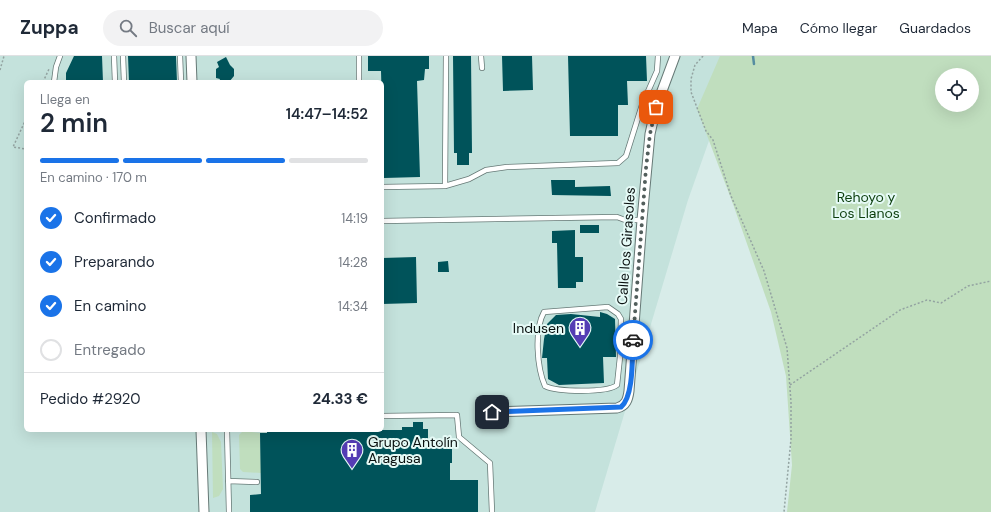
<!DOCTYPE html>
<html lang="es">
<meta charset="utf-8">
<style>
body{margin:0;font-family:"DM Sans",sans-serif;background:#f2f2f3;color:#1f2937;height:100vh;display:flex;flex-direction:column;font-size:15px;white-space:nowrap}
*{box-sizing:border-box;margin:0}
p{font-size:13px;color:#747a83}
.icon{flex:none;width:22px;height:22px;fill:none;stroke:currentColor;stroke-width:2;stroke-linecap:round;stroke-linejoin:round}
.map{position:relative;flex:1;overflow:hidden}
.panel{position:absolute;left:24px;top:24px;width:360px;height:352px;display:flex;flex-direction:column;background:#fff;border-radius:6px;box-shadow:0 4px 16px #0002}
.panel>*{flex:none}
.buttons{position:absolute;left:935px;top:12px;display:grid;gap:8px}
.buttons a{display:grid;place-items:center;width:44px;height:44px;border-radius:50%;background:#fff;box-shadow:0 4px 16px #0002;font-size:20px}
.pin{position:absolute;display:grid;place-items:center;width:34px;height:34px;color:#fff;margin:-17px;border-radius:8px;box-shadow:0 2px 6px #0006}
.courier{position:absolute;display:grid;place-items:center;width:40px;height:40px;margin:-20px;border:3px solid #1a73e8;border-radius:50%;background:#fff;color:#222;box-shadow:0 1px 5px #0007}
.headline em{font-style:normal;font-weight:600}
.headline div{display:flex;flex-direction:column-reverse}
.headline{display:flex;align-items:center;justify-content:space-between;height:68px;padding:0 16px}
h1{font-size:26px;font-weight:600;line-height:30px}
.bar{display:grid;grid-template-columns:repeat(4,1fr);gap:6px 4px;align-content:center;height:48px;padding:0 16px}
.bar i{height:5px;border-radius:3px;background:#e0e1e3}
.bar .selected{background:#1a73e8}
.bar p{grid-column:span 4}
.line{display:flex;align-items:center;gap:10px;padding:0 16px;border-top:1px solid #e0e1e3}
.line div{flex:1}
ol{padding:0 16px;list-style:none}
li{display:flex;align-items:center;gap:12px;height:44px}
li p{margin-inline-start:auto}
li .icon{padding:4px;border-radius:50%;background:#1a73e8;color:#fff;stroke-width:4}
li:last-child{color:#747a83}
li i{width:22px;height:22px;border:2px solid #e0e1e3;border-radius:50%}
header{display:flex;align-items:center;gap:24px;box-sizing:border-box;height:56px;padding:0 20px;background:#fff;border-bottom:1px solid #e0e1e3}
header strong{font-size:19px}
nav{display:flex;gap:22px;margin-inline-start:auto;font-size:14px}
.search{width:280px;height:36px;background:#f2f2f3;display:flex;align-items:center;gap:10px;box-sizing:border-box;padding:0 14px;border-radius:22px;color:#747a83;font-size:15px}
.map>svg:first-child{display:block}
.built{fill:#c4e2dc;fill-rule:evenodd}
.green{fill:#c0debe;fill-rule:evenodd}
.lines{fill:none;stroke-linecap:round;stroke-linejoin:round}
.stream{stroke:#568da1;stroke-width:2.5}
.building{fill:#00535a}
.lane-casing{stroke:#667976;stroke-width:6}
.street-casing{stroke:#667976;stroke-width:11}
.path{stroke:#93a3a1;stroke-width:1.5;stroke-dasharray:2 2;stroke-linecap:butt}
.lane{stroke:#fff;stroke-width:4.5}
.street{stroke:#fff;stroke-width:9}
.done{stroke:#525e5c;stroke-width:4;stroke-dasharray:0 7.2}
.route{stroke:#1a73e8;stroke-width:5}
.labels{text-anchor:middle;stroke-width:4;stroke-linejoin:round;paint-order:stroke}
.park-label{font-size:14px;fill:#0c3e0d;stroke:#e5faf6}
.street-label{font-size:14px;fill:#0a1110;stroke:#e5faf6}
.poi-label{font-size:14px;fill:#0a1110;stroke:#e5faf6;text-anchor:end}
</style>
<header>
<strong>Zuppa</strong>
<div class="search"><svg class="icon" aria-label="search" viewBox="0 0 24 24"><circle cx="10" cy="10" r="6"/><path d="M15 15l6 6"/></svg>Buscar aquí</div>
<nav><a>Mapa</a><a>Cómo llegar</a><a>Guardados</a></nav>
</header>
<div class="map">
<svg width="991" height="456" viewBox="0 0 991 456">
<rect width="100%" height="100%" fill="#d8ece9"/>
<path class="built" d="M0,0H739L688,144L595,456H0ZM26,26H382V374H26Z"/>
<path class="green" d="M720,0H991V456H787L792,409L786,320L771,256L733,148L697,53ZM942,19H972V49H942Z
M243,375L260,377L261,417L243,416L240,413L239,379Z
M212,376L217,378L221,386L223,433L219,440L213,442Z"/>
<g class="lines">
<path class="stream" d="M753,0L754,8"/>
</g>
<path class="building" d="M74,0H102L103,26H66V17Z
M128,0H176L177,26H129Z
M368,0H429V13H425L424,24L417,25L420,121L384,122L381,15H368Z
M453,0H471L472,97H469V109H457V97H454Z
M502,0H532L533,34L503,35Z
M568,0H646L647,25H627L628,49H618V80H570Z
M226,1L230,9L234,13V20L229,26H219L220,23L216,22V13L219,11L217,6Z
M551,124H575V131L610,130L611,140L552,139Z
M580,169H599V177H580Z
M575,174V201H583V226H576V232H558L557,187H552V175Z
M416,201L417,247L382,248V202Z
M448,205L449,216H438V206Z
M600,256L607,258L615,263L616,301H603L604,327L559,329L548,323L547,302H542L544,283L547,268L556,259L571,258L600,261Z
M413,366H423V373H428V384H452V407H450V424H478V456H250V439L261,438L260,377H267V374H291V376L310,374H402V371H413Z"/>
<g class="lines">
<g class="lane-casing">
<path id="lane" d="M114,0L115,26
M123,0L124,26
M180,0L181,26
M481,0L482,12
M54,26L56,11L60,0
M359,26V0
M445,130L469,123L486,114L507,111L618,107L626,100L642,49L657,15L658,0
M382,131L445,130L446,0
M382,165L617,161L625,164H642
M608,251L618,258L621,263L620,301L617,329C607,337 557,336 545,330C537,312 534,274 544,256Z
M382,360L457,359L459,381L490,407L492,456
M227,374L229,456
M228,425L257,426"/>
</g>
<g class="street-casing">
<path id="street" d="M191,0L192,26
M492,356L617,352C626,350 628,343 629,335L642,164L650,78L656,51L675,0
M201,374L204,456"/>
</g>
<path class="path" d="M703,0L695,9L691,23V36L706,75L713,84L731,140L764,215L787,292L791,346V383L784,456
M0,14L4,0
M43,26L49,13
M26,63L13,91L26,93
M790,329L900,254L927,244L941,247L968,230L991,225"/>
<use href="#lane" class="lane"/>
<use href="#street" class="street"/>
</g>
<g class="lines">
<path class="done" d="M633,284L646,112L650,78L656,51"/>
<path class="route" d="M492,356L621,351C634,340 632,301 633,284"/>
</g>
<defs>
<g id="building-pin" transform="scale(1.15)"><path d="M0 17L-7.5 6A9.5 9.5 0 1 1 7.5 6Z" fill="#543cb4" stroke="#e5faf6"/><path d="M-4-6H4V6H1V3H-1V6H-4ZM-2.5-4.3h1.7v1.8h-1.7ZM.8-4.3h1.7v1.8H.8ZM-2.5-1h1.7V.8h-1.7ZM.8-1h1.7V.8H.8Z" fill="#fff"/></g>
</defs>
<g fill-rule="evenodd">
<use href="#building-pin" x="580" y="272"/>
<use href="#building-pin" x="352" y="394"/>
</g>
<g class="labels">
<g class="park-label">
<text x="866" y="146">Rehoyo y<tspan x="866" dy="16">Los Llanos</tspan></text>
</g>
<g class="street-label">
<text transform="translate(626 190) rotate(-86)" y="5">Calle los Girasoles</text>
</g>
<g class="poi-label">
<text x="564" y="277">Indusen</text>
<text x="368" y="391" text-anchor="start">Grupo Antolín<tspan x="368" dy="16">Aragusa</tspan></text>
</g>
</g>
</svg>
<div class="buttons">
<a><svg class="icon" aria-label="locate" viewBox="0 0 24 24"><circle cx="12" cy="12" r="6"/><path d="M12 2v4M12 18v4M2 12h4M18 12h4"/></svg></a>
</div>
<div class="pin" style="left:656px;top:51px;background:#ea580c"><svg class="icon" aria-label="bag" viewBox="0 0 24 24"><path d="M5 8h14l-1 12H6zM9 8a3 3 0 0 1 6 0"/></svg></div>
<div class="pin" style="left:492px;top:356px;background:#1f2937"><svg class="icon" aria-label="home" viewBox="0 0 24 24"><path d="M3 11l9-7 9 7M6 9v11h12V9"/></svg></div>
<div class="courier" style="left:633px;top:284px"><svg class="icon" aria-label="car" viewBox="0 0 24 24"><path d="M5 17H2v-5l4-1 3-4h7l3 4 3 1v5h-3M9 17h6M6 11h13"/><circle cx="7" cy="17" r="2"/><circle cx="17" cy="17" r="2"/></svg></div>
<section class="panel">
<div class="headline"><div><h1>2 min</h1><p>Llega en</p></div><em>14:47–14:52</em></div>
<div class="bar"><i class="selected"></i><i class="selected"></i><i class="selected"></i><i></i><p>En camino · 170 m</p></div>
<ol>
<li><svg class="icon" aria-label="check" viewBox="0 0 24 24"><path d="M5 12l5 5 9-10"/></svg>Confirmado<p>14:19</p></li>
<li><svg class="icon" aria-label="check" viewBox="0 0 24 24"><path d="M5 12l5 5 9-10"/></svg>Preparando<p>14:28</p></li>
<li><svg class="icon" aria-label="check" viewBox="0 0 24 24"><path d="M5 12l5 5 9-10"/></svg>En camino<p>14:34</p></li>
<li><i></i>Entregado</li>
</ol>
<div class="line" style="height:52px"><div>Pedido #2920</div><b>24.33 €</b></div>
</section>
</div>
